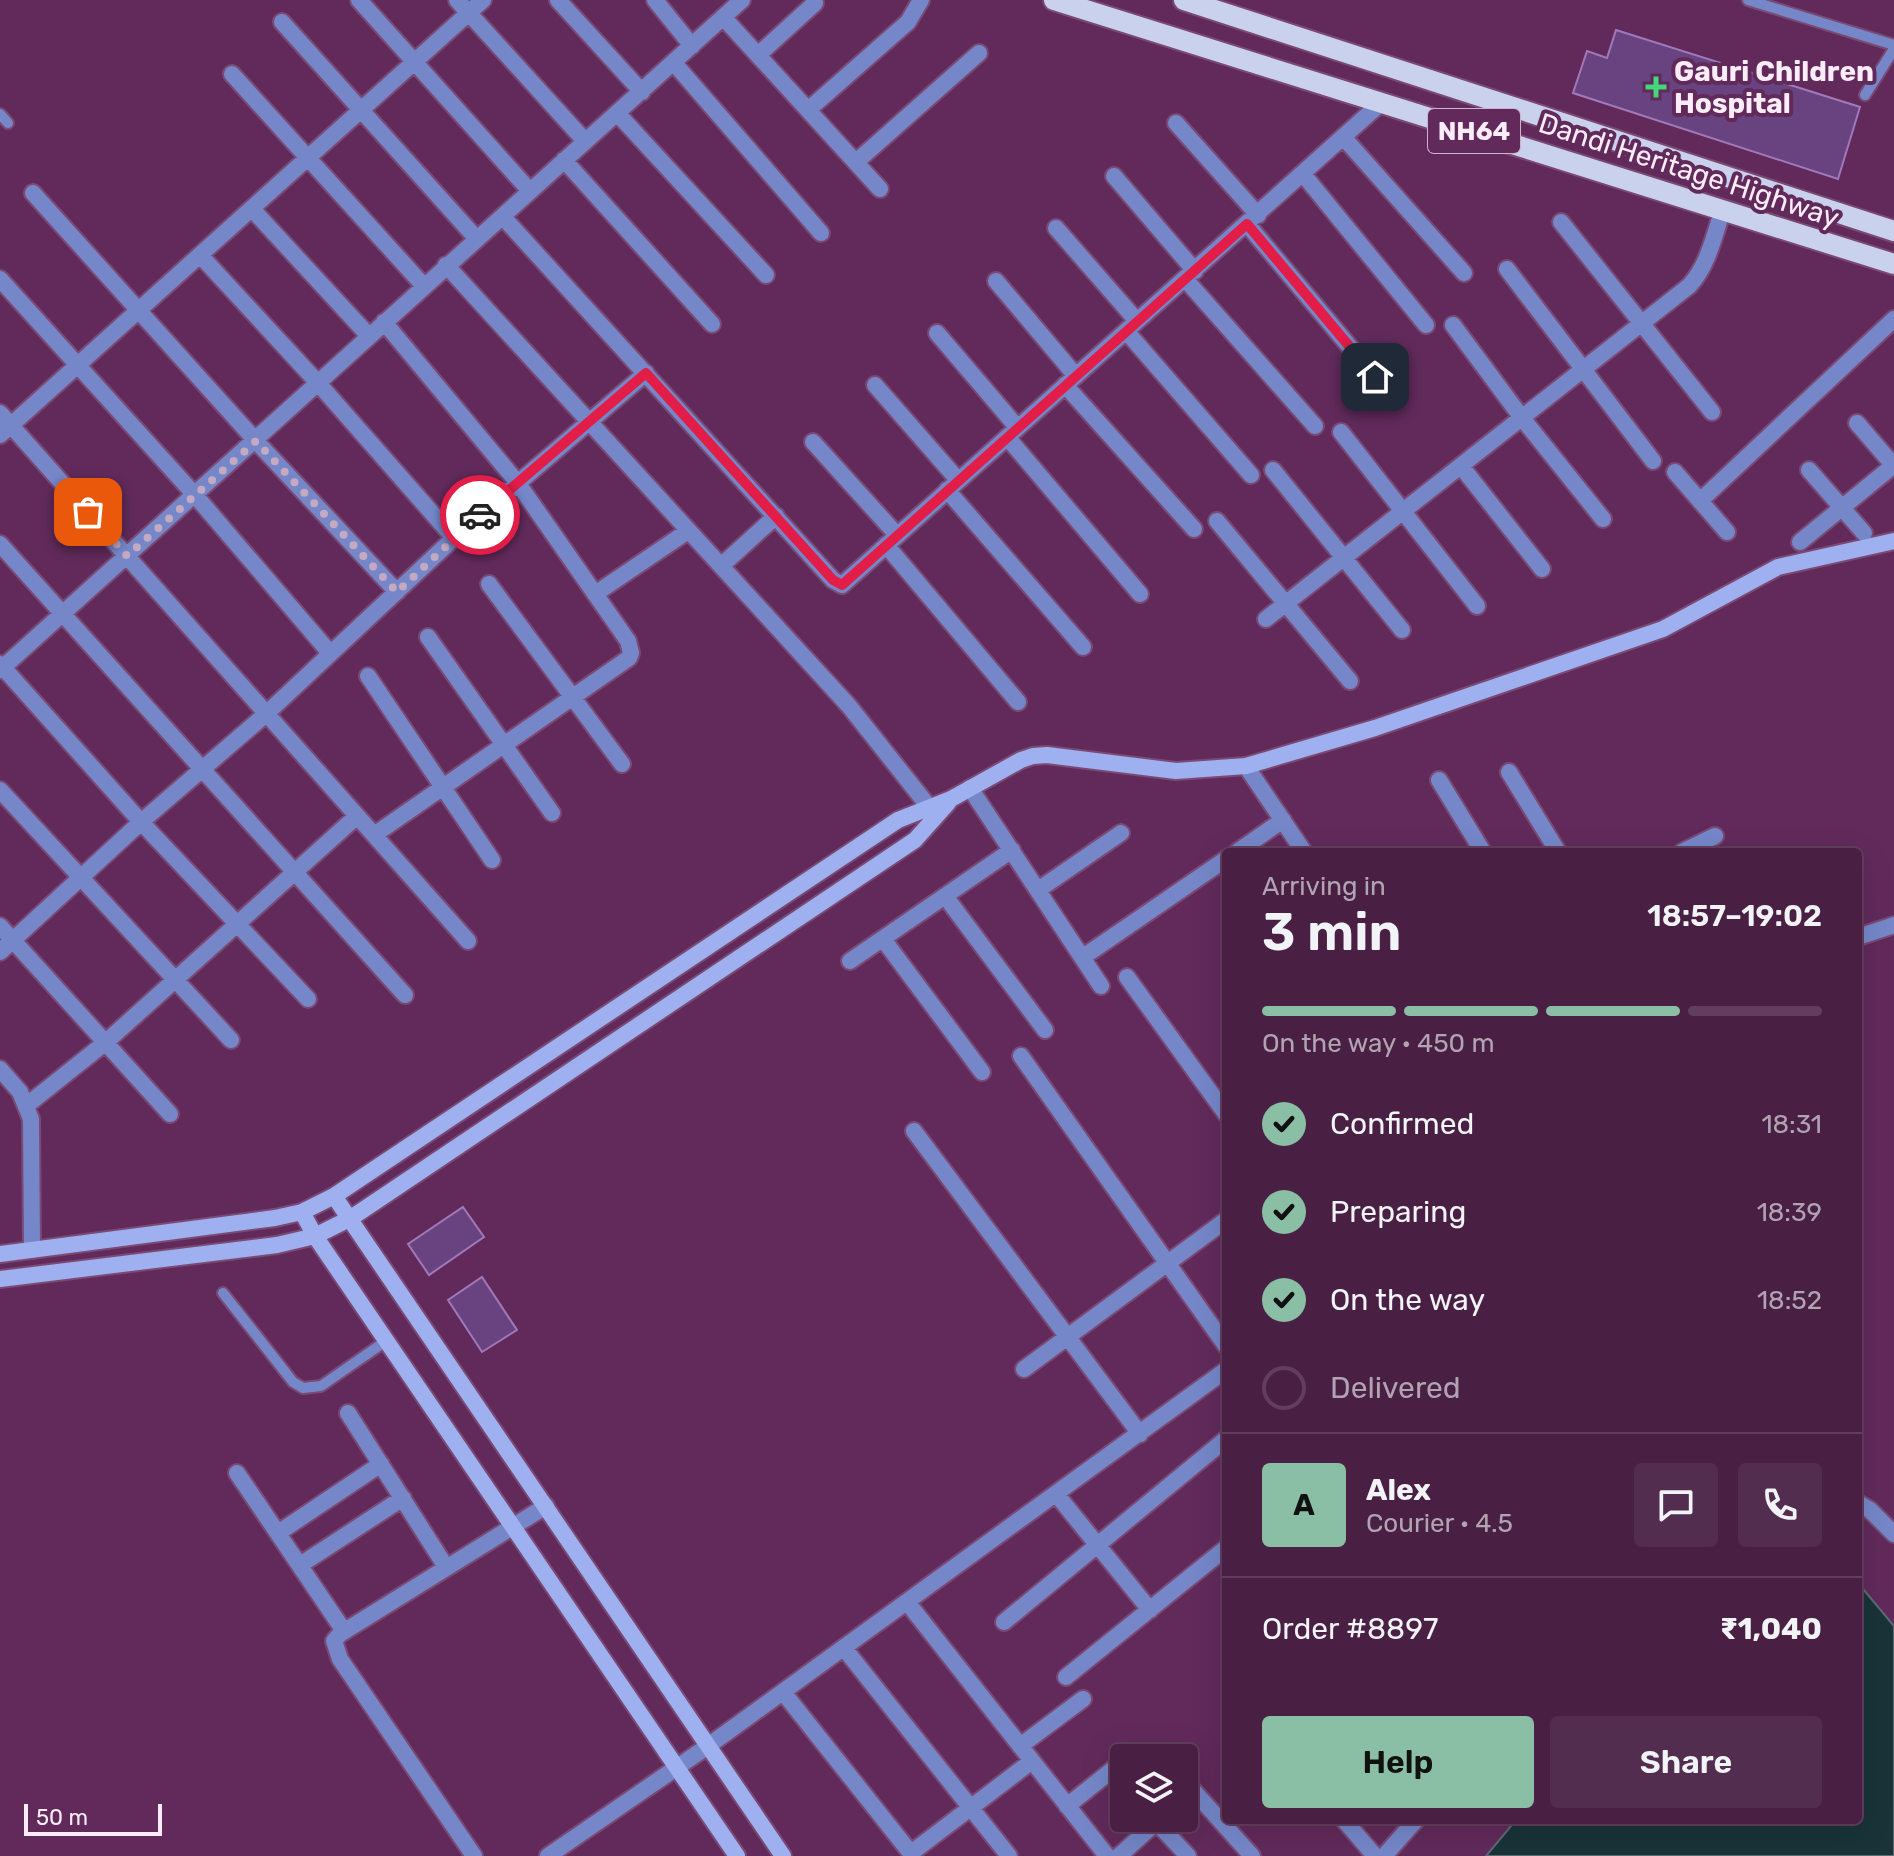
<!DOCTYPE html>
<meta charset="utf-8">
<style>
body{margin:0;font-family:Rubik,sans-serif;background:#532d4f;color:#f1f3f6;height:100vh;display:flex;flex-direction:column;font-size:30px;white-space:nowrap}
*{box-sizing:border-box;margin:0}
p{font-size:26px;color:#b1a3b2}
.icon{flex:none;width:44px;height:44px;fill:none;stroke:currentColor;stroke-width:2;stroke-linecap:round;stroke-linejoin:round}
.map{position:relative;flex:1;overflow:hidden}
.panel{position:absolute;left:1222px;top:848px;width:640px;height:976px;display:flex;flex-direction:column;background:#492044;border-radius:8px;box-shadow:0 8px 32px #0002,0 0 0 2px #613e5d}
.panel>*{flex:none}
.fabs{position:absolute;left:1110px;top:1744px;display:grid;gap:16px}
.fabs a{display:grid;place-items:center;width:88px;height:88px;border-radius:8px;background:#492044;box-shadow:0 8px 32px #0002,0 0 0 2px #613e5d;font-size:40px}
.scale{position:absolute;left:24px;bottom:20px;width:138px;box-sizing:border-box;padding-left:8px;border:4px solid #fbedf8;border-top:0;font-size:22px;line-height:28px;white-space:nowrap;color:#fbedf8;-webkit-text-stroke:6px #612a5b;paint-order:stroke}
.pin{position:absolute;display:grid;place-items:center;width:68px;height:68px;color:#fff;margin:-34px;border-radius:16px;box-shadow:0 4px 12px #0006}
.courier{position:absolute;display:grid;place-items:center;width:80px;height:80px;margin:-40px;border:6px solid #e11d48;border-radius:50%;background:#fff;color:#222;box-shadow:0 2px 10px #0007}
.overview em{font-style:normal;font-weight:600}
.overview div{display:flex;flex-direction:column-reverse}
.overview{display:flex;align-items:center;justify-content:space-between;height:136px;padding:0 40px}
h1{font-size:52px;font-weight:600;line-height:60px}
.bar{display:grid;grid-template-columns:repeat(4,1fr);gap:12px 8px;align-content:center;height:96px;padding:0 40px}
.bar i{height:10px;border-radius:6px;background:#613e5d}
.bar .current{background:#8abfa5}
.bar p{grid-column:span 4}
.line{display:flex;align-items:center;gap:20px;padding:0 40px;border-top:2px solid #613e5d}
.line div{flex:1}
.round{display:grid;place-items:center;flex:none;width:84px;height:84px;border-radius:8px;background:#532d4f}
ol{padding:0 40px;list-style:none}
li{display:flex;align-items:center;gap:24px;height:88px}
li p{margin-inline-start:auto}
li .icon{padding:8px;border-radius:50%;background:#8abfa5;color:#111;stroke-width:4}
li:last-child{color:#b1a3b2}
li i{width:44px;height:44px;border:4px solid #613e5d;border-radius:50%}
.primary-button{display:flex;gap:16px;margin-top:auto;padding:16px 40px}
.primary-button a{flex:1;height:92px;border-radius:8px;background:#8abfa5;color:#111;font-size:32px;font-weight:600;line-height:92px;text-align:center}
.primary-button a+a{background:#532d4f;color:#f1f3f6}
.map>svg:first-child{display:block}
.water{fill:#193339;stroke:#5d6b72;stroke-width:2}
.building{fill:#69437f;stroke:#a179ba;stroke-width:2}
.lines{fill:none;stroke-linecap:round;stroke-linejoin:round}
.lane-casing{stroke:#7a4974;stroke-width:14}
.street-casing{stroke:#7a4974;stroke-width:20}
.secondary-casing{stroke:#7a4974;stroke-width:20}
.primary-casing{stroke:#7a4974;stroke-width:24}
.lane{stroke:#7587c9;stroke-width:10}
.street{stroke:#7587c9;stroke-width:16}
.secondary{stroke:#9eb0ef;stroke-width:16}
.primary{stroke:#c9d1ec;stroke-width:20}
.done{stroke:#c5a9c1;stroke-width:8;stroke-dasharray:0 14.4}
.route{stroke:#e11d48;stroke-width:10}
.poi-dot{fill:#42d77b;stroke:#612a5b;stroke-width:3}
.labels{text-anchor:middle;stroke-width:8;stroke-linejoin:round;paint-order:stroke}
.shield{fill:#612a5b;stroke:#cdb2c9;stroke-width:2}
.shield-label{font-size:26px;font-weight:bold;fill:#fbedf8}
.poi-label{font-size:28px;font-weight:bold;fill:#fbedf8;stroke:#612a5b;text-anchor:start}
.street-label{font-size:28px;fill:#fbedf8;stroke:#612a5b}
</style>
<div class="map">
<svg width="1894" height="1856" viewBox="0 0 1894 1856">
<rect width="100%" height="100%" fill="#612a5b"/>
<path class="water" d="M1858,1583L1894,1626V1856H1486L1516,1820H1858Z"/>
<path class="building" d="M1616,30L1860,107L1838,179L1573,93L1587,51L1607,58Z
M463,1207L484,1237L429,1275L408,1244Z
M482,1277L517,1330L482,1352L448,1300Z"/>
<g class="lines">
<g class="lane-casing">
<path id="lane" d="M1748,0L1894,45
M1865,95L1894,49
M0,114L8,123
M223,1293L293,1382L303,1388L321,1386L386,1341"/>
</g>
<g class="street-casing">
<path id="street" d="M359,0L530,191
M457,0L585,141
M558,0L642,92
M655,0L692,46
M723,17L880,189
M282,22L476,238
M758,55L815,3
M674,63L821,233
M232,74L423,285
M808,110L908,22L921,0
M617,113L766,275
M1176,123L1258,215
M1344,138L1464,273
M564,160L712,324
M856,162L979,53
M1303,174L1426,325
M1114,176L1195,271
M33,193L256,441L397,592
M252,209L369,336
M503,217L833,580L842,585L1382,102
M1561,222L1712,412
M1247,224L1375,377
M1056,228L1137,321
M200,255L318,383L454,538
M446,265L849,706L929,807
M1507,269L1653,461
M0,279L194,494L330,653
M1186,280L1315,426
M996,281L1076,376
M1453,325L1522,418L1603,519
M1126,331L1251,475
M937,333L1017,427
M875,385L958,480
M1065,385L1194,529
M0,413L468,941
M1857,423L1894,466
M1341,432L1477,606
M0,435L483,0
M1007,437L1140,594
M813,442L897,535
M1461,466L1542,569
M1273,470L1402,630
M1809,470L1864,533
M1675,472L1727,532
M947,490L1083,647
M1700,501L1894,319
M1217,521L1350,681
M1800,542L1894,465
M0,544L405,995
M886,545L1018,702
M721,566L776,516
M489,584L622,764
M595,594L688,531
M1266,619L1689,286C1708,266 1714,236 1723,209
M428,637L552,813
M0,664L141,822L308,999
M0,670L742,0
M368,676L492,860
M1246,766L1304,852
M1509,772L1558,852
M1439,780L1483,852
M970,788L1101,986
M0,790L231,1040
M374,835L629,658L631,653L628,641L517,482L384,322
M1237,852L1283,820
M1682,852L1715,836
M1038,890L1121,833
M945,896L1045,1030
M0,926L170,1114
M1858,937L1894,925
M883,939L982,1072
M0,952L141,822L266,714L454,538L646,373
M1083,957L1226,859
M850,961L1012,850
M1127,977L1226,1114
M1021,1056L1226,1346
M0,1069L20,1092L31,1119L32,1250
M27,1105L106,1042L357,816
M914,1131L1140,1434
M1024,1369L1226,1220
M348,1413L446,1567
M237,1473L344,1631
M1057,1495L1150,1610
M1858,1503L1870,1510L1894,1534
M278,1533L381,1464
M300,1565L403,1498
M907,1602L1107,1856
M1004,1622L1226,1439
M844,1648L1009,1856
M1066,1677L1226,1548
M783,1692L913,1856
M1020,1746L1083,1699
M1191,1788L1252,1856
M1067,1806L1122,1762
M1344,1820L1375,1856
M911,1853L1032,1761
M474,1856L340,1659L334,1641L340,1634L546,1506
M548,1856L708,1746L1226,1370
M1119,1856L1152,1826L1158,1824L1188,1856
M1384,1856L1416,1820"/>
</g>
<g class="secondary-casing">
<path id="secondary" d="M334,1196L783,1856
M302,1212L315,1236L737,1856
M0,1254L275,1218L302,1212L334,1196L898,820L951,799L1021,760L1033,756L1047,755L1176,771L1246,766L1375,728L1663,629L1778,567L1894,541
M0,1279L277,1245L315,1236L351,1218L915,840L948,803"/>
</g>
<g class="primary-casing">
<path id="primary" d="M1054,0L1894,264
M1184,0L1894,231"/>
</g>
<use href="#lane" class="lane"/>
<use href="#street" class="street"/>
<use href="#secondary" class="secondary"/>
<use href="#primary" class="primary"/>
</g>
<g class="lines">
<path class="done" d="M88,512L127,556L256,441L397,592L480,515"/>
<path class="route" d="M480,515L646,373L833,580L842,585L1247,224L1375,377"/>
</g>
<path class="poi-dot" d="M1652 75h8v8h8v8h-8v8h-8v-8h-8v-8h8z"/>
<g class="labels">
<rect class="shield" x="1428" y="109" width="92" height="44" rx="6"/>
<g class="shield-label">
<text x="1474" y="140">NH64</text>
</g>
<g class="poi-label">
<text x="1674" y="81">Gauri Children<tspan x="1674" dy="32">Hospital</tspan></text>
</g>
<g class="street-label">
<text transform="translate(1689 170) rotate(18)" y="10">Dandi Heritage Highway</text>
</g>
</g>
</svg>
<div class="fabs">
<a><svg class="icon" aria-label="layers" viewBox="0 0 24 24"><path d="M12 4l9 5-9 5-9-5zM3 14l9 5 9-5"/></svg></a>
</div>
<div class="scale">50 m</div>
<div class="pin" style="left:88px;top:512px;background:#ea580c"><svg class="icon" aria-label="bag" viewBox="0 0 24 24"><path d="M5 8h14l-1 12H6zM9 8a3 3 0 0 1 6 0"/></svg></div>
<div class="pin" style="left:1375px;top:377px;background:#1f2937"><svg class="icon" aria-label="home" viewBox="0 0 24 24"><path d="M3 11l9-7 9 7M6 9v11h12V9"/></svg></div>
<div class="courier" style="left:480px;top:515px"><svg class="icon" aria-label="car" viewBox="0 0 24 24"><path d="M5 17H2v-5l4-1 3-4h7l3 4 3 1v5h-3M9 17h6M6 11h13"/><circle cx="7" cy="17" r="2"/><circle cx="17" cy="17" r="2"/></svg></div>
<section class="panel">
<div class="overview"><div><h1>3 min</h1><p>Arriving in</p></div><em>18:57–19:02</em></div>
<div class="bar"><i class="current"></i><i class="current"></i><i class="current"></i><i></i><p>On the way · 450 m</p></div>
<ol>
<li><svg class="icon" aria-label="check" viewBox="0 0 24 24"><path d="M5 12l5 5 9-10"/></svg>Confirmed<p>18:31</p></li>
<li><svg class="icon" aria-label="check" viewBox="0 0 24 24"><path d="M5 12l5 5 9-10"/></svg>Preparing<p>18:39</p></li>
<li><svg class="icon" aria-label="check" viewBox="0 0 24 24"><path d="M5 12l5 5 9-10"/></svg>On the way<p>18:52</p></li>
<li><i></i>Delivered</li>
</ol>
<div class="line" style="height:144px"><b class="round" style="background:#8abfa5;color:#111">A</b><div><b>Alex</b><p>Courier · 4.5</p></div><a class="round"><svg class="icon" aria-label="chat" viewBox="0 0 24 24"><path d="M4 5h16v11H9l-5 4z"/></svg></a><a class="round"><svg class="icon" aria-label="phone" viewBox="0 0 24 24"><path d="M5 4h4l2 5-3 2q2 4 5 5l2-3 5 2v4C11 20 4 13 5 4z"/></svg></a></div>
<div class="line" style="height:104px"><div>Order #8897</div><b>₹1,040</b></div>
<div class="primary-button"><a>Help</a><a>Share</a></div>
</section>
</div>
